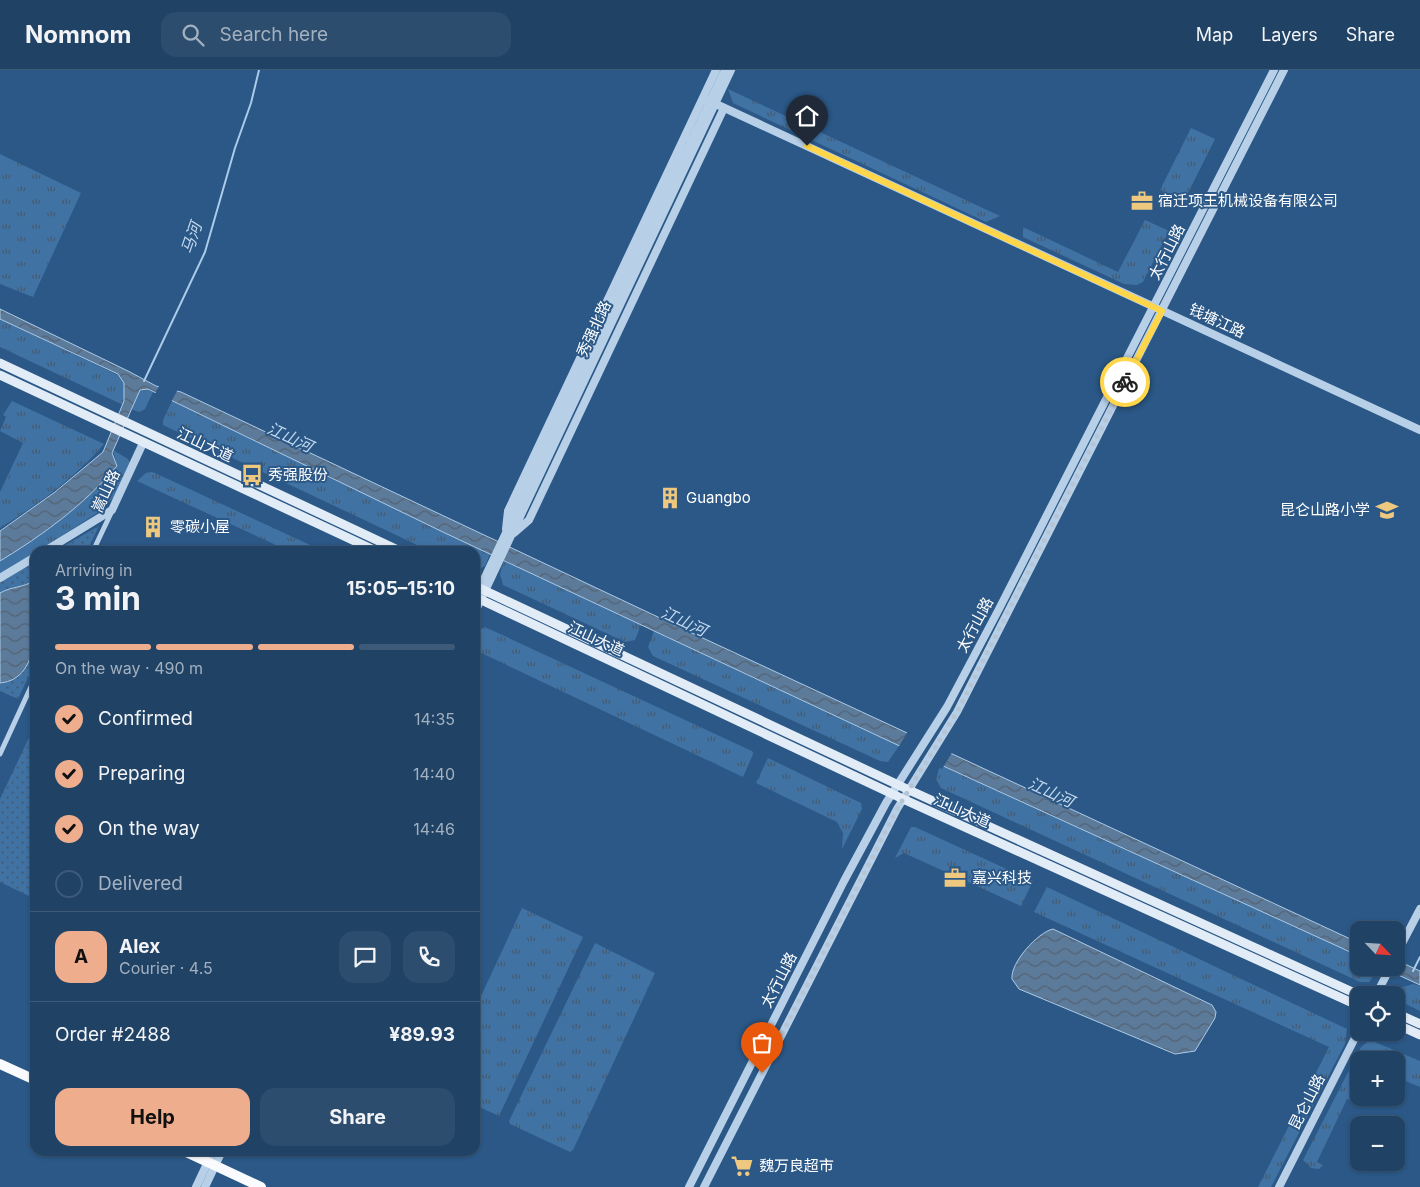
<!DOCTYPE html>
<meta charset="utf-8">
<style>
body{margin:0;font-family:Inter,"Noto Sans SC",sans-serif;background:#2d4d6e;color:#f1f3f6;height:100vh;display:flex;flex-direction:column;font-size:19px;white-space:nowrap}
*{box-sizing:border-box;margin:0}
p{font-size:16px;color:#a2b0bf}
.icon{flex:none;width:28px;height:28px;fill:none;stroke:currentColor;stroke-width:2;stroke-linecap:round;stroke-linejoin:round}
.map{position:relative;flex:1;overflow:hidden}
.details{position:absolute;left:30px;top:476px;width:450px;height:610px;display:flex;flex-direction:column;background:#204265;border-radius:15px;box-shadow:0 1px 4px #0004,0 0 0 1px #3d5b79}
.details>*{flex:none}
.needle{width:32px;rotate:115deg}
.buttons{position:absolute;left:1350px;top:851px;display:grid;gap:10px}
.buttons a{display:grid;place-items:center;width:55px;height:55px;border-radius:10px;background:#204265;box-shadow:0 1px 4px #0004,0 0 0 1px #3d5b79;font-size:25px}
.pin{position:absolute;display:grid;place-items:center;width:42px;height:42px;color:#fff;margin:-51px -21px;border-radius:50% 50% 50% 0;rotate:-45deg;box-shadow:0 0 5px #0007}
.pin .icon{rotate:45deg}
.courier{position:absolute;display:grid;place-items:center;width:50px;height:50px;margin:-25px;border:4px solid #ffd54a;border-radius:50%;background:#fff;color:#222;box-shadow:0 1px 6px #0007}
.overview em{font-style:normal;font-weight:700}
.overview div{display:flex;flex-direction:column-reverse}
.overview{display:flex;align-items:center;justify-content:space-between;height:85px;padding:0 25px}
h1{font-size:32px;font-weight:700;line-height:38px}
.bar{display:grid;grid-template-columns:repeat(4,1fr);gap:8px 5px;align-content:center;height:60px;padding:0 25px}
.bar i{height:6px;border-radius:4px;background:#3d5b79}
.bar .selected{background:#eead8d}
.bar p{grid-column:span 4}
.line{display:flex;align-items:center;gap:12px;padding:0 25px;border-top:1px solid #3d5b79}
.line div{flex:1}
.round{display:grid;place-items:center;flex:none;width:52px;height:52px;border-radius:15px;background:#2d4d6e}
ol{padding:0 25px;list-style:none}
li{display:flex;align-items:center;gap:15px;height:55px}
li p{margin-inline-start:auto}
li .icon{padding:5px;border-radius:50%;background:#eead8d;color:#111;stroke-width:4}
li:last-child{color:#a2b0bf}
li i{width:28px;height:28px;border:2px solid #3d5b79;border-radius:50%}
.primary-button{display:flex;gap:10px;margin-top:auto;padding:10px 25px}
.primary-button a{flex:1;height:58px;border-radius:15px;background:#eead8d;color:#111;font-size:20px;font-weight:700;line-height:58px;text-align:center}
.primary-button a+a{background:#2d4d6e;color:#f1f3f6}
header{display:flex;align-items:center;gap:30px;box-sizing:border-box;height:70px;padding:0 25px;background:#204265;border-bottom:1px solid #3d5b79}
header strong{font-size:24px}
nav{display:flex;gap:28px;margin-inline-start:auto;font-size:18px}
.search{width:350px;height:45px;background:#2d4d6e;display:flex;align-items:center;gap:12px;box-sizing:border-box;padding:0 18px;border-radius:15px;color:#a2b0bf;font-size:19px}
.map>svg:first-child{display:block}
.grass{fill:url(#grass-tufts)}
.garden{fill:url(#garden-dots)}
.water{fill:url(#water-waves);stroke:#accbe8}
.pier{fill:#2b5887}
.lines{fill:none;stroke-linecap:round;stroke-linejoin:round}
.stream{stroke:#accbe8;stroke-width:2}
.minor{stroke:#b7d0e8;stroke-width:5}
.tertiary{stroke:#b7d0e8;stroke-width:8}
.secondary{stroke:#e1ecf7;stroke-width:9}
.primary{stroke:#f9fbfe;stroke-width:10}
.done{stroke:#b5c5d5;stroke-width:5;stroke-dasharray:0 9}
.route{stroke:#ffd54a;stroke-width:6}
.labels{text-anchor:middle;stroke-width:4;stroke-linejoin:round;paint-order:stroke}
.poi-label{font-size:15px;fill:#fff;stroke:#2b5887;text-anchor:start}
.street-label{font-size:15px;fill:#fff;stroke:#2b5887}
.water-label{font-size:16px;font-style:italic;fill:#c3d9ef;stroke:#2b5887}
</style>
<header>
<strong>Nomnom</strong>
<div class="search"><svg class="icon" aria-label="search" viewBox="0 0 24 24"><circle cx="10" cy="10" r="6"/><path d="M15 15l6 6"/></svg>Search here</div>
<nav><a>Map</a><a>Layers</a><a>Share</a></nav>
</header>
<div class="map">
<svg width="1420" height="1117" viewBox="0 0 1420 1117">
<defs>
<pattern id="grass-tufts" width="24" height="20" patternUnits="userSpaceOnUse" patternTransform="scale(1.25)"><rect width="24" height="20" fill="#4072a3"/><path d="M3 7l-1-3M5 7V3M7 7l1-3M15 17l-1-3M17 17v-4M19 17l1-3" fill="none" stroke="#475b6f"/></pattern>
<pattern id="garden-dots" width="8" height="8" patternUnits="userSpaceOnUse" patternTransform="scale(1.25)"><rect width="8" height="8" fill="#4072a3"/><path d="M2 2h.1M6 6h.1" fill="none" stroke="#475b6f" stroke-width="1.8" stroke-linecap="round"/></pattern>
<pattern id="water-waves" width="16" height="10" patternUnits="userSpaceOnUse" patternTransform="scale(1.25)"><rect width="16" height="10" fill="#5c7a9a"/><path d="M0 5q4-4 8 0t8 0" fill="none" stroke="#546373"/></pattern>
</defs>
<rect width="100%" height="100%" fill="#2b5887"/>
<path class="grass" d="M728,19L1000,146L986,152L733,33Z
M1191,58L1215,69L1184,131L1160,120Z
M0,84L81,123L33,227L0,214Z
M1145,150L1169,161L1143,212L1137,215L1124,214L1023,167V157L1118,202Z
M0,249L153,322L145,339L140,342L136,341L0,277Z
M12,331L104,374C75,408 37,435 0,458V422L23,373L0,361L6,347L3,345Z
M172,331L490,484L485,496L475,501V481H430L163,355V350Z
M113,380L128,389L130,393L115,426L103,439L0,506V491C42,466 85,434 117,396Z
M151,402L155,403L323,481H289L137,411L146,403Z
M504,490L641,555L635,570L625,572L503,515L500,504Z
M485,557L754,682L743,707L475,580V568L479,560Z
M654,561L899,676L888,692L880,691L653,586L648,577Z
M768,688L861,733L862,739L842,779L843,763L837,752L756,713Z
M940,695L1359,886V898H1379L1369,912H1360L941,718L936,709Z
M911,757H915L1033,811L1021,836L904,783L895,788Z
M1047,817L1347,959L1345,974L1271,1117H1258L1329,977L1034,842Z
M522,838L583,867L499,1046L475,1035V939Z
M595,873L655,903L573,1080L570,1082L510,1054L509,1051Z
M1413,914L1420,916V941L1396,929L1403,917Z
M1370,970L1420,991V1017L1396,1007V990H1359V1027L1352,1031L1347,1029L1317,1092L1323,1095L1319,1099L1311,1098L1303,1090L1361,977Z"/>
<path class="garden" d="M99,456L87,481H55Z
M35,492V593L18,629L0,621V512Z
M35,655V829L0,812V729Z"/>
<path class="water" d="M0,239L130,302L156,316L181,322L677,556L1359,873V886L906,679L445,463L148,319L140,320L112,383L117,396C84,435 43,465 0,491V461L55,422L103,382L124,331V313L118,304L0,249Z
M35,510C35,542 44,609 0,613V523C12,516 24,518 35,510Z
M1053,859L1212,935L1216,942L1215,948L1195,981L1175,984L1019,919L1012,909C1010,893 1038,862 1053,859Z
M1396,890L1420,901V915L1383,898H1396Z"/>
<path class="pier" d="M160,314L178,319L170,334L154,326Z
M908,661L953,681L942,699L898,678Z"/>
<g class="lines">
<path class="stream" d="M144,311L205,182L235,78L251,33L259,0
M1413,901L1420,887"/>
<path class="minor" d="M93,481L112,441
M0,684L35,608"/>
<path class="tertiary" d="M703,28L1420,360
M506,459L508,441L716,0
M514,463L529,450L724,38
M45,481L112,440L143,373
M0,508L35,487
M478,522L725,0
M475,542L731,0
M1396,885L1420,839
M1376,925L1390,898
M196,1117L213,1081
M205,1117L222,1081
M689,1117L844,811L886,733L947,637L999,539L1274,0
M704,1117L897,739L957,642L1284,0
M1279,1117L1359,960"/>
<path class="secondary" d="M0,293L400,481
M0,305L376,481
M475,516L909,720L1359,925
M475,527L903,729L1359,936
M1396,943L1420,954
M1396,954L1420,965"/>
<path class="primary" d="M0,994L35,1010
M184,1081L261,1117"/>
</g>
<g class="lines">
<path class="done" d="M762,1003L897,739L957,642L1125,312"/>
<path class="route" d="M807,76L1162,241L1125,312"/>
</g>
<defs>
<g id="office-bare" transform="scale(1.725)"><path d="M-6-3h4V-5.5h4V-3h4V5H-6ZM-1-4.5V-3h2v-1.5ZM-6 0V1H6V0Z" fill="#eec87f" stroke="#2b5887" stroke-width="2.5" paint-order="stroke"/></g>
<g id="bus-bare" transform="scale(1.725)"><path d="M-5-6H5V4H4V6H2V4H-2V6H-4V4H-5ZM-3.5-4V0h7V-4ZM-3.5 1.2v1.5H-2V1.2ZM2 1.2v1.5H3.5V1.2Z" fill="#eec87f" stroke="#2b5887" stroke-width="2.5" paint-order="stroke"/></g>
<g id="building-bare" transform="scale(1.725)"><path d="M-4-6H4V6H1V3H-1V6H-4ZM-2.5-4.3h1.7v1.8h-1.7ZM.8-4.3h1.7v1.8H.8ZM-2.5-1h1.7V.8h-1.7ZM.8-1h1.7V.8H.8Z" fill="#eec87f" stroke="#2b5887" stroke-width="2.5" paint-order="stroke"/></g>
<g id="school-bare" transform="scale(1.725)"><path d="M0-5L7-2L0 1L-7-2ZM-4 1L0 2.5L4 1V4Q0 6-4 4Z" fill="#eec87f" stroke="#2b5887" stroke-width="2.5" paint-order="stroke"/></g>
<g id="supermarket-bare" transform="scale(1.725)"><path d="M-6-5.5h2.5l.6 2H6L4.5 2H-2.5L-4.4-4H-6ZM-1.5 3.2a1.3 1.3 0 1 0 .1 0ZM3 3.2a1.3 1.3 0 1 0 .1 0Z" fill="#eec87f" stroke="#2b5887" stroke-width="2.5" paint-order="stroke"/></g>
</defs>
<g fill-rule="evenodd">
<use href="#office-bare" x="1142" y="131"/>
<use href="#bus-bare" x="252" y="405"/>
<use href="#building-bare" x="670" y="428"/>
<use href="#school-bare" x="1387" y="440"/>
<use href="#building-bare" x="153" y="457"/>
<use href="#office-bare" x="955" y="808"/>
<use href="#supermarket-bare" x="742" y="1096"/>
</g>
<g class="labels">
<g class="poi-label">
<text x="1158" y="136">宿迁项王机械设备有限公司</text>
<text x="268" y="410">秀强股份</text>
<text x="686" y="433">Guangbo</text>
<text x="1370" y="445" text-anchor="end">昆仑山路小学</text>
<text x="170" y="462">零碳小屋</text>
<text x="972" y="813">嘉兴科技</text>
<text x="759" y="1101">魏万良超市</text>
</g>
<g class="street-label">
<text transform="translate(1167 182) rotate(-63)" y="5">太行山路</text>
<text transform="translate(1217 251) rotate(25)" y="5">钱塘江路</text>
<text transform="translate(594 259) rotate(-65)" y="5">秀强北路</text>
<text transform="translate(205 375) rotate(25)" y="5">江山大道</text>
<text transform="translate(106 421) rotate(-65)" y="5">嵩山路</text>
<text transform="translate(975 555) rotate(-62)" y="5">太行山路</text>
<text transform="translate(596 569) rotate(25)" y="5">江山大道</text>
<text transform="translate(962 741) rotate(24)" y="5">江山大道</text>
<text transform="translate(779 910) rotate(-63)" y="5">太行山路</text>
<text transform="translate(1307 1032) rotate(-63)" y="5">昆仑山路</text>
</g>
<g class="water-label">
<text transform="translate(191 168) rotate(-71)" y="6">马河</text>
<text transform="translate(290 367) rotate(25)" y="6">江山河</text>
<text transform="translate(684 551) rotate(25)" y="6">江山河</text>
<text transform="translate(1051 722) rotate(25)" y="6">江山河</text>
</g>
</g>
</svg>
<div class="buttons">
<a><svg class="needle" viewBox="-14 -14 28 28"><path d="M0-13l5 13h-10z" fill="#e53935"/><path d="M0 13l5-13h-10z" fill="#a2b0bf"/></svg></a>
<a><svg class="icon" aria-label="locate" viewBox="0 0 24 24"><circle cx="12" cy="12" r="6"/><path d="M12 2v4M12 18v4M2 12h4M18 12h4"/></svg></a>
<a>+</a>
<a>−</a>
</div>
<div class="pin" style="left:762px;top:1003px;background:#ea580c"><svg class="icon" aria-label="bag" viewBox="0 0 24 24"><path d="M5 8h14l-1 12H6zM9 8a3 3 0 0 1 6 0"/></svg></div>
<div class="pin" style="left:807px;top:76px;background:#1f2937"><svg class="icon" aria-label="home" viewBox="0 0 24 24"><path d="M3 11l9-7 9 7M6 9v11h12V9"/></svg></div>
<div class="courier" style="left:1125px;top:312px"><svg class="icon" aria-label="bike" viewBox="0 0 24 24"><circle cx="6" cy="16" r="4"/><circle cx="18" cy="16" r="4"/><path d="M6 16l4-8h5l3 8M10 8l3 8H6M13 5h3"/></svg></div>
<section class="details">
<div class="overview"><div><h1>3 min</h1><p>Arriving in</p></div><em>15:05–15:10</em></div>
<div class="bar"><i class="selected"></i><i class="selected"></i><i class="selected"></i><i></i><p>On the way · 490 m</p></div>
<ol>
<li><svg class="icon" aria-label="check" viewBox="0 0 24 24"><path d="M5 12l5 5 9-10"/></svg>Confirmed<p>14:35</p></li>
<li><svg class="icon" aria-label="check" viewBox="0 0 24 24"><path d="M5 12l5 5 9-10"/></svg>Preparing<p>14:40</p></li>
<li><svg class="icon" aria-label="check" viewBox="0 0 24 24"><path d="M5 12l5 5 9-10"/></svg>On the way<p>14:46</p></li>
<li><i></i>Delivered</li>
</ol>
<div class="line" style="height:90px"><b class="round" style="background:#eead8d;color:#111">A</b><div><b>Alex</b><p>Courier · 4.5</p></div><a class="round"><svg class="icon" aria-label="chat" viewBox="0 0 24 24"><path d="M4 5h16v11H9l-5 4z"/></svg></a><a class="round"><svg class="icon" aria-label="phone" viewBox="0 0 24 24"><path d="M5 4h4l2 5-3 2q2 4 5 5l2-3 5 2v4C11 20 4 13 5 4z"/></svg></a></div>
<div class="line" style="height:65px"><div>Order #2488</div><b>¥89.93</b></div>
<div class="primary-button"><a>Help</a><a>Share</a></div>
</section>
</div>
